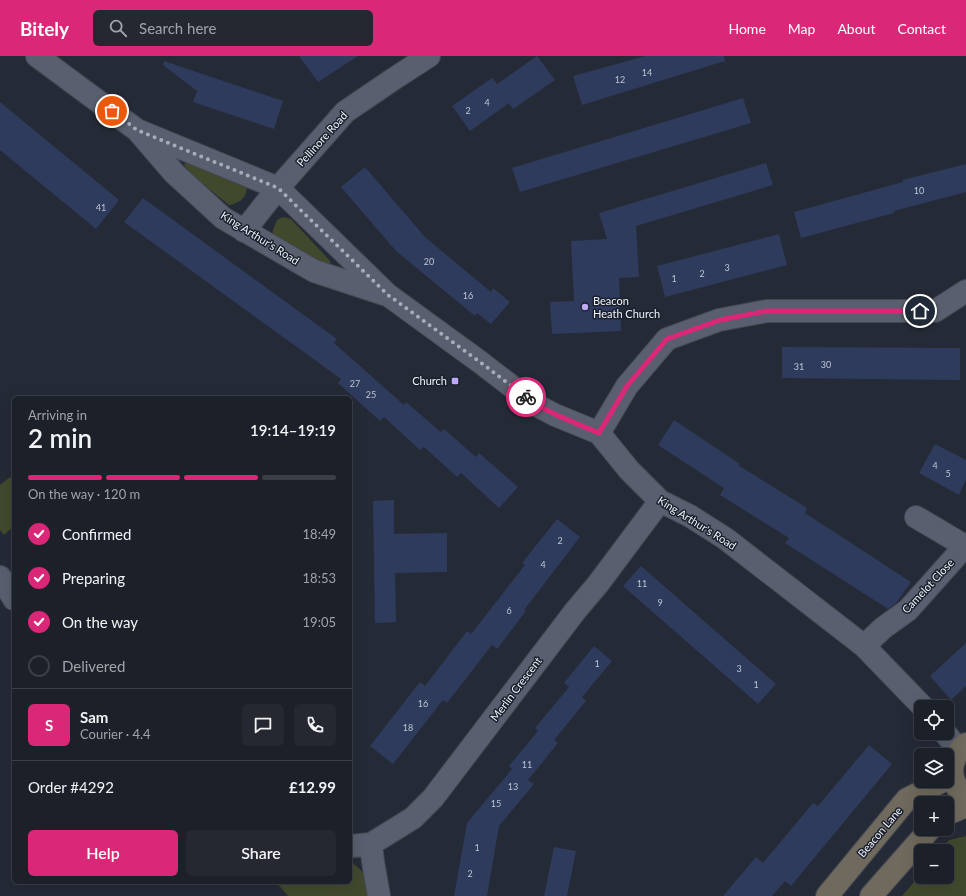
<!DOCTYPE html>
<meta charset="utf-8">
<style>
body{margin:0;font-family:Lato,sans-serif;background:#252831;color:#f1f3f6;height:100vh;display:flex;flex-direction:column;font-size:15px;white-space:nowrap}
*{box-sizing:border-box;margin:0}
p{font-size:13px;color:#a0a3a8}
.icon{flex:none;width:22px;height:22px;fill:none;stroke:currentColor;stroke-width:2;stroke-linecap:round;stroke-linejoin:round}
.map{position:relative;flex:1;overflow:hidden}
.side{position:absolute;left:12px;top:340px;width:340px;height:488px;display:flex;flex-direction:column;background:#1c2029;border-radius:6px;box-shadow:0 4px 16px #0002,0 0 0 1px #3a3e46}
.side>*{flex:none}
.controls{position:absolute;left:914px;top:644px;display:grid;gap:8px}
.controls a{display:grid;place-items:center;width:40px;height:40px;border-radius:6px;background:#1c2029;box-shadow:0 4px 16px #0002,0 0 0 1px #3a3e46;font-size:20px}
.pin{position:absolute;display:grid;place-items:center;width:34px;height:34px;color:#fff;margin:-17px;border:2px solid #fff;border-radius:50%;box-shadow:0 1px 4px #0007}
.courier{position:absolute;display:grid;place-items:center;width:40px;height:40px;margin:-20px;border:3px solid #db2777;border-radius:50%;background:#fff;color:#222;box-shadow:0 1px 5px #0007}
.overview em{font-style:normal;font-weight:600}
.overview div{display:flex;flex-direction:column-reverse}
.overview{display:flex;align-items:center;justify-content:space-between;height:68px;padding:0 16px}
h1{font-size:26px;font-weight:600;line-height:30px}
.bar{display:grid;grid-template-columns:repeat(4,1fr);gap:6px 4px;align-content:center;height:48px;padding:0 16px}
.bar i{height:5px;border-radius:3px;background:#3a3e46}
.bar .active{background:#db2777}
.bar p{grid-column:span 4}
.line{display:flex;align-items:center;gap:10px;padding:0 16px;border-top:1px solid #3a3e46}
.line div{flex:1}
.round{display:grid;place-items:center;flex:none;width:42px;height:42px;border-radius:6px;background:#252831}
ol{padding:0 16px;list-style:none}
li{display:flex;align-items:center;gap:12px;height:44px}
li p{margin-inline-start:auto}
li .icon{padding:4px;border-radius:50%;background:#db2777;color:#fff;stroke-width:4}
li:last-child{color:#a0a3a8}
li i{width:22px;height:22px;border:2px solid #3a3e46;border-radius:50%}
.primary-button{display:flex;gap:8px;margin-top:auto;padding:8px 16px}
.primary-button a{flex:1;height:46px;border-radius:6px;background:#db2777;color:#fff;font-size:16px;font-weight:600;line-height:46px;text-align:center}
.primary-button a+a{background:#252831;color:#f1f3f6}
header{display:flex;align-items:center;gap:24px;box-sizing:border-box;height:56px;padding:0 20px;background:#db2777;color:#fff}
header strong{font-size:19px}
nav{display:flex;gap:22px;margin-inline-start:auto;font-size:14px}
.search{width:280px;height:36px;background:#252831;display:flex;align-items:center;gap:10px;box-sizing:border-box;padding:0 14px;border-radius:6px;color:#a0a3a8;font-size:15px}
.map>svg:first-child{display:block}
.green{fill:#41492d}
.building{fill:#2e3b5d}
.lines{fill:none;stroke-linecap:round;stroke-linejoin:round}
.street-casing{stroke:#444853;stroke-width:24}
.secondary-casing{stroke:#444853;stroke-width:24}
.street{stroke:#595f6e;stroke-width:22}
.secondary{stroke:#6f6a5d;stroke-width:22}
.done{stroke:#a8acb6;stroke-width:4;stroke-dasharray:0 7.2}
.route{stroke:#db2777;stroke-width:5}
.poi-dot{fill:#bda9f5;stroke:#1b202d;stroke-width:1.5}
.labels{text-anchor:middle;stroke-width:3;stroke-linejoin:round;paint-order:stroke}
.number-label{font-size:9px;fill:#bec4d3}
.street-label{font-size:11px;fill:#eef2fa;stroke:#1b202d}
.poi-label{font-size:11px;fill:#eef2fa;stroke:#1b202d;text-anchor:start}
</style>
<header>
<strong>Bitely</strong>
<div class="search"><svg class="icon" aria-label="search" viewBox="0 0 24 24"><circle cx="10" cy="10" r="6"/><path d="M15 15l6 6"/></svg>Search here</div>
<nav><a>Home</a><a>Map</a><a>About</a><a>Contact</a></nav>
</header>
<div class="map">
<svg width="966" height="840" viewBox="0 0 966 840">
<rect width="100%" height="100%" fill="#252a37"/>
<path class="green" d="M187,105L247,128C248,140 241,147 229,149L196,122L184,109Z
M283,161L291,163L331,206L328,211L272,181L273,174L277,164Z
M10,421L14,426V470L4,479L0,474V429Z
M966,780V840H902L921,818V821H947V795H940L949,784Z
M350,806C366,815 367,823 369,840H288L276,826H350Z"/>
<path class="building" d="M299,0H358L318,26Z
M537,0L555,24L513,53L509,47L470,75L452,50L492,22L497,28Z
M645,0H724L725,5L582,49L573,20Z
M164,5L283,45L274,73L193,46L197,35L163,9Z
M743,42L751,67L520,136L512,112Z
M0,46L119,144L96,173L0,94Z
M766,107L773,129L636,170L639,221L619,222L621,275L552,278L550,246L574,245L571,185L607,183L599,157Z
M966,108V136L894,155V157L801,182L794,156L903,126L902,124Z
M365,111L425,181L491,236L493,232L510,246L491,268L477,257L475,260L396,195L341,131Z
M143,142L337,283L334,287L404,349L406,346L441,376L444,373L476,401L479,397L518,431L499,452L461,417L457,421L424,391L420,394L384,361L380,365L338,327L341,323L124,166Z
M779,178L787,209L665,241L657,210Z
M782,291L960,292V324L782,322Z
M674,364L740,408L738,409L807,452L805,457L911,526L896,547L888,553L785,487L789,482L720,439L724,432L658,389Z
M935,388L966,404V423L959,439L919,417Z
M394,444V478L447,477V516L395,517L396,566L375,567L373,445Z
M557,463L580,481L524,554L526,555L497,593L492,589L447,647L443,644L393,708L370,690L420,626L425,630L467,575L471,578L525,509L522,507Z
M641,510L776,628L758,648L623,530Z
M966,587V630L951,644L930,620Z
M594,590L612,605L582,641L586,645L554,684L558,687L528,724L534,728L499,770L487,840H454L467,767L512,713L509,710L538,675L535,672L569,631L564,627Z
M869,689L892,708L791,830L785,825L772,840H723L756,801L763,807L813,747L818,750Z
M554,791L576,795L567,840H544Z"/>
<g class="lines">
<g class="street-casing">
<path id="street" d="M37,0L137,74L174,117L223,162L314,215L384,238
M137,74L278,132L388,239L480,306L536,349L555,359L599,377L629,414L660,445L690,460L726,483L864,590L923,651
M244,175L278,132L345,56L392,24L429,0
M599,377L627,330L667,283L719,264L767,255H935L966,235
M0,521L14,543
M864,590L883,572L908,554L965,490L916,461
M945,677L959,694
M371,788L373,806L379,840
M350,790L371,788L413,762L433,742L576,554L598,528L660,445"/>
</g>
<g class="secondary-casing">
<path id="secondary" d="M966,688C948,704 947,725 966,741
M947,758L966,750
M827,840L907,743L943,725
M871,840L930,773"/>
</g>
<use href="#street" class="street"/>
<use href="#secondary" class="secondary"/>
</g>
<g class="lines">
<path class="done" d="M112,55L137,74L278,132L388,239L480,306L526,341"/>
<path class="route" d="M526,341C548,358 574,366 599,377L627,330L667,283L720,264L767,255H920"/>
</g>
<g class="poi-dot">
<circle cx="585" cy="251" r="4"/>
<rect x="451" y="321" width="8" height="8" rx="2"/>
</g>
<g class="labels">
<g class="number-label">
<text x="647" y="20">14</text>
<text x="620" y="27">12</text>
<text x="487" y="50">4</text>
<text x="468" y="58">2</text>
<text x="919" y="138">10</text>
<text x="101" y="155">41</text>
<text x="429" y="209">20</text>
<text x="727" y="215">3</text>
<text x="702" y="221">2</text>
<text x="674" y="226">1</text>
<text x="468" y="243">16</text>
<text x="826" y="312">30</text>
<text x="799" y="314">31</text>
<text x="355" y="331">27</text>
<text x="371" y="342">25</text>
<text x="935" y="413">4</text>
<text x="948" y="421">5</text>
<text x="560" y="488">2</text>
<text x="543" y="512">4</text>
<text x="642" y="531">11</text>
<text x="660" y="550">9</text>
<text x="509" y="558">6</text>
<text x="597" y="611">1</text>
<text x="739" y="616">3</text>
<text x="756" y="632">1</text>
<text x="423" y="651">16</text>
<text x="408" y="675">18</text>
<text x="527" y="712">11</text>
<text x="513" y="734">13</text>
<text x="496" y="751">15</text>
<text x="477" y="795">1</text>
<text x="470" y="821">2</text>
</g>
<g class="street-label">
<text transform="translate(322 83) rotate(-48)" y="4">Pellinore Road</text>
<text transform="translate(260 182) rotate(32)" y="4">King Arthur's Road</text>
<text transform="translate(697 467) rotate(32)" y="4">King Arthur's Road</text>
<text transform="translate(928 530) rotate(-47)" y="4">Camelot Close</text>
<text transform="translate(516 633) rotate(-53)" y="4">Merlin Crescent</text>
<text transform="translate(880 776) rotate(-50)" y="4">Beacon Lane</text>
</g>
<g class="poi-label">
<text x="593" y="249">Beacon<tspan x="593" dy="13">Heath Church</tspan></text>
<text x="447" y="329" text-anchor="end">Church</text>
</g>
</g>
</svg>
<div class="controls">
<a><svg class="icon" aria-label="locate" viewBox="0 0 24 24"><circle cx="12" cy="12" r="6"/><path d="M12 2v4M12 18v4M2 12h4M18 12h4"/></svg></a>
<a><svg class="icon" aria-label="layers" viewBox="0 0 24 24"><path d="M12 4l9 5-9 5-9-5zM3 14l9 5 9-5"/></svg></a>
<a>+</a>
<a>−</a>
</div>
<div class="pin" style="left:112px;top:55px;background:#ea580c"><svg class="icon" aria-label="bag" viewBox="0 0 24 24"><path d="M5 8h14l-1 12H6zM9 8a3 3 0 0 1 6 0"/></svg></div>
<div class="pin" style="left:920px;top:255px;background:#1f2937"><svg class="icon" aria-label="home" viewBox="0 0 24 24"><path d="M3 11l9-7 9 7M6 9v11h12V9"/></svg></div>
<div class="courier" style="left:526px;top:341px"><svg class="icon" aria-label="bike" viewBox="0 0 24 24"><circle cx="6" cy="16" r="4"/><circle cx="18" cy="16" r="4"/><path d="M6 16l4-8h5l3 8M10 8l3 8H6M13 5h3"/></svg></div>
<section class="side">
<div class="overview"><div><h1>2 min</h1><p>Arriving in</p></div><em>19:14–19:19</em></div>
<div class="bar"><i class="active"></i><i class="active"></i><i class="active"></i><i></i><p>On the way · 120 m</p></div>
<ol>
<li><svg class="icon" aria-label="check" viewBox="0 0 24 24"><path d="M5 12l5 5 9-10"/></svg>Confirmed<p>18:49</p></li>
<li><svg class="icon" aria-label="check" viewBox="0 0 24 24"><path d="M5 12l5 5 9-10"/></svg>Preparing<p>18:53</p></li>
<li><svg class="icon" aria-label="check" viewBox="0 0 24 24"><path d="M5 12l5 5 9-10"/></svg>On the way<p>19:05</p></li>
<li><i></i>Delivered</li>
</ol>
<div class="line" style="height:72px"><b class="round" style="background:#db2777;color:#fff">S</b><div><b>Sam</b><p>Courier · 4.4</p></div><a class="round"><svg class="icon" aria-label="chat" viewBox="0 0 24 24"><path d="M4 5h16v11H9l-5 4z"/></svg></a><a class="round"><svg class="icon" aria-label="phone" viewBox="0 0 24 24"><path d="M5 4h4l2 5-3 2q2 4 5 5l2-3 5 2v4C11 20 4 13 5 4z"/></svg></a></div>
<div class="line" style="height:52px"><div>Order #4292</div><b>£12.99</b></div>
<div class="primary-button"><a>Help</a><a>Share</a></div>
</section>
</div>
